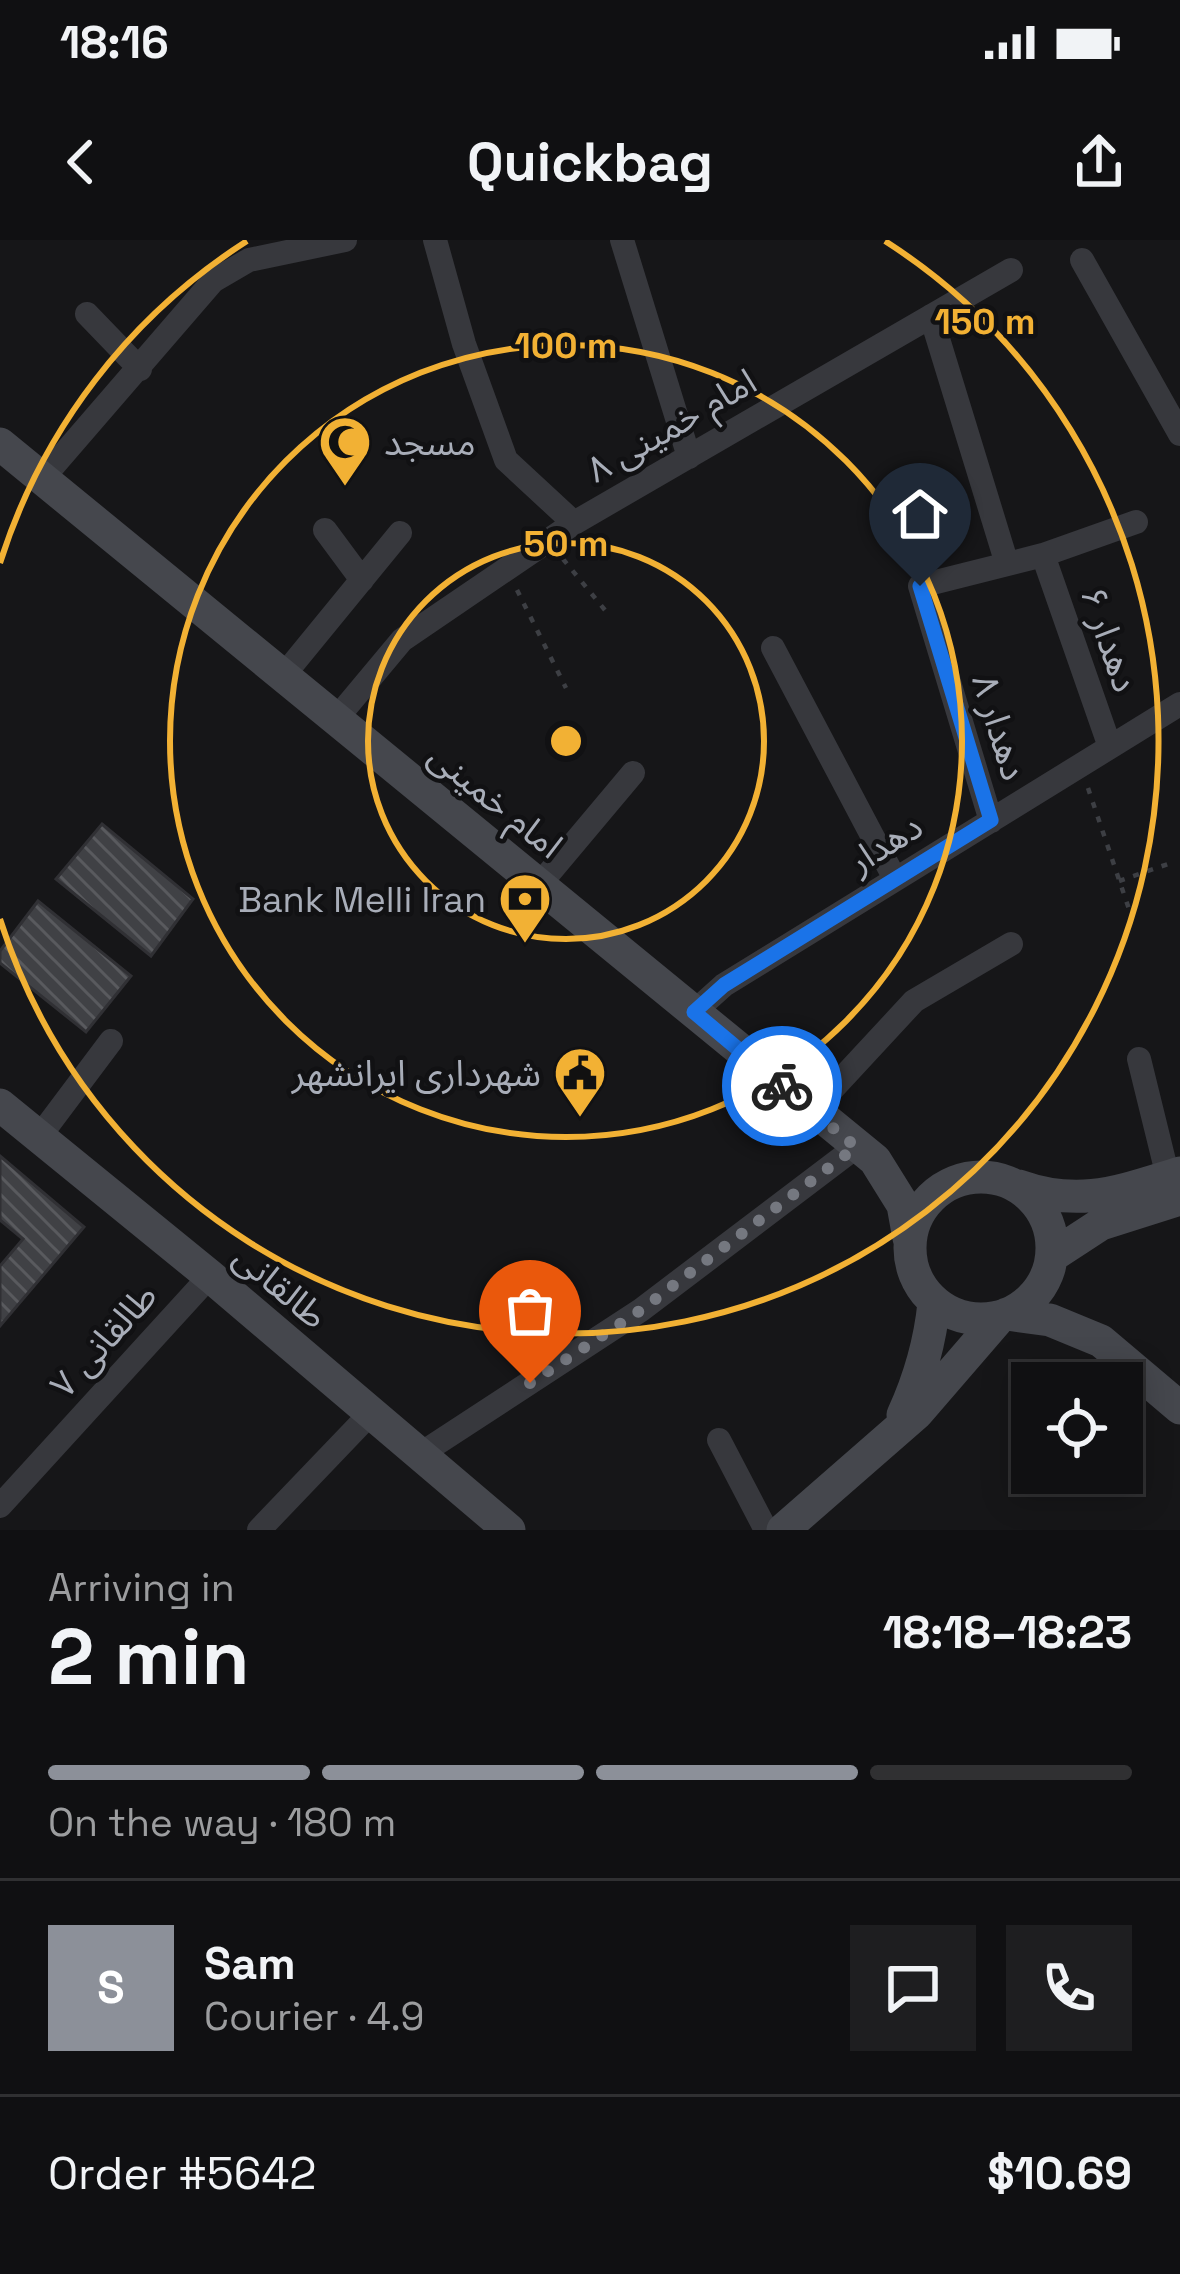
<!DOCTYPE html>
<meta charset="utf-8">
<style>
body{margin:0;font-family:"Space Grotesk","Noto Sans Arabic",sans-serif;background:#1e1e20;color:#f1f3f6;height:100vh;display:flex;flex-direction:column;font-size:45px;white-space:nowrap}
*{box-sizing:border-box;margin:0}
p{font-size:39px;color:#9c9d9f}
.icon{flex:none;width:66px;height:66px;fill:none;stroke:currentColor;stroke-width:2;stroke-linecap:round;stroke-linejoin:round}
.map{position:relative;height:1290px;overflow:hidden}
.details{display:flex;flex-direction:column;background:#101012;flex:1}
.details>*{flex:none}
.tools{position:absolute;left:1011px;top:1122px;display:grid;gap:24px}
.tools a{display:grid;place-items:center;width:132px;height:132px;border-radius:0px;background:#101012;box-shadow:0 6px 30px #0003,0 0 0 3px #303032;font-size:60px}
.pin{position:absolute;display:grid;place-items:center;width:102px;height:102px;color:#fff;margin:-123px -51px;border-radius:50% 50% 50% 0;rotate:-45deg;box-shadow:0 0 12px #0007}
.pin .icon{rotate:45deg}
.courier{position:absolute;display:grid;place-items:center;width:120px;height:120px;margin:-60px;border:9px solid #1a73e8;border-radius:50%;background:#fff;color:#222;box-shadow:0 3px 15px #0007}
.summary em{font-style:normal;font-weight:700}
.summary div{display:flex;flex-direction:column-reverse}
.summary{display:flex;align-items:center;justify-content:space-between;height:204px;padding:0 48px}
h1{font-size:78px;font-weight:700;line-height:90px}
.bar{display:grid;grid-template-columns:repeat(4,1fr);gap:18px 12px;align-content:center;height:144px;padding:0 48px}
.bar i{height:15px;border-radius:9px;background:#303032}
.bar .active{background:#8c9099}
.bar p{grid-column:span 4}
.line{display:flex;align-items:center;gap:30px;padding:0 48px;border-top:3px solid #303032}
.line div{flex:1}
.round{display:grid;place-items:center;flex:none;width:126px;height:126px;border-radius:0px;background:#1e1e20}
.status{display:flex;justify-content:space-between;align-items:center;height:84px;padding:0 60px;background:#101012;direction:ltr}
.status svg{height:33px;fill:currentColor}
header{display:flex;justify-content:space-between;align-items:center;height:156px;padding:0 48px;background:#101012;font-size:54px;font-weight:700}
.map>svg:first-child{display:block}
.building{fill:url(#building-back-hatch);stroke:#303034;stroke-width:3}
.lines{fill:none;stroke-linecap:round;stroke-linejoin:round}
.path{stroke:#3d3f44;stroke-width:4.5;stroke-dasharray:6 9;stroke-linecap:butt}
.street{stroke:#37383d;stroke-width:24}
.secondary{stroke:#45474d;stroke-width:33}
.done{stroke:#757880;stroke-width:12;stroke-dasharray:0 21.6}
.route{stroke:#1a73e8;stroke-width:15}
.ring{fill:none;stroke:#f2b134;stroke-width:6}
.labels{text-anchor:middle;stroke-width:9;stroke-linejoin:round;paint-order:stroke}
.street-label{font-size:36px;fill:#a8adb8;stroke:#111113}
.poi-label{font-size:36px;fill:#a8adb8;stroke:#111113;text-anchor:end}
.centre{fill:#f2b134;stroke:#111113;stroke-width:6}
.ring-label{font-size:36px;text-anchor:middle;font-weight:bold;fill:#f2b134;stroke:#111113;stroke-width:9;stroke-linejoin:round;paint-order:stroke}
</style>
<div class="status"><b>18:16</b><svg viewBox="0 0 49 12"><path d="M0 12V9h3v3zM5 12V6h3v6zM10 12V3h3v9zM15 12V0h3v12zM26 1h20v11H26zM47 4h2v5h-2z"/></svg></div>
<header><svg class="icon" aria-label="back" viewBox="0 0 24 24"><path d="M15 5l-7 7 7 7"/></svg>Quickbag<svg class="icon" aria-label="share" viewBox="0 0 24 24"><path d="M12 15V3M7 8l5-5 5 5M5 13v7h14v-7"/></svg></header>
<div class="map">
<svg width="1180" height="1290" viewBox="0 0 1180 1290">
<defs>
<pattern id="building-back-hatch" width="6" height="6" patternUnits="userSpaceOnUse" patternTransform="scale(3)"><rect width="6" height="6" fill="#404145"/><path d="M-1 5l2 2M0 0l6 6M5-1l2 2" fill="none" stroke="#595a5e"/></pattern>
</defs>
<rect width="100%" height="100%" fill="#161618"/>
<path class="building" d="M102,584L193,659L151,716L56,639Z
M38,661L131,736L86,792L0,723V711Z
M0,916L84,987L0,1086V1026L23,999L0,980Z"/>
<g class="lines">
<path class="path" d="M563,319L609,375
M517,350L566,448
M1088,548L1131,675
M1119,641L1168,624"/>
<path class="street" d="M435,0L464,104L506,220L574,283
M622,0L689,217
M1082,20L1180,194
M87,74L140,129
M931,76L1007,324
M42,239L213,41L249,20L345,0
M325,290L362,340
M1043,315L1110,507
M773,408L895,639
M283,436L400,293
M336,479L402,400L574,283L1011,30
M991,581L920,346L1043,315L1136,282
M539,645L633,533
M694,772L724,745L1180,464
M1139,819L1168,937
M812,871L914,761L1011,704
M39,897L111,801
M719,1200L766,1290
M419,1215L641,1070L856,907
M0,1266L210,1036
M259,1290L370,1174"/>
<path class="secondary" d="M0,204L875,920L903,965L909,998
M0,865L210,1036L509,1290
M910 1008a71 71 0 1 1 142 0a71 71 0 1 1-142 0Z
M1019,946C1081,968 1120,951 1180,933
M1052,1016L1101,984L1180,959
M1007,1074L1050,1080L1101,1101L1180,1168
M903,1175C920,1138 930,1103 934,1063
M783,1290L917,1173L999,1078"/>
</g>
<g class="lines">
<path class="done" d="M530,1143L641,1070L856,907L782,846"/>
<path class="route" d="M782,846L694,772L724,745L991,580L920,346"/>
</g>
<g class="ring">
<circle cx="566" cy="501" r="198"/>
<circle cx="566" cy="501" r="396"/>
<path d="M0 323A593 593 0 0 1 247 1M885 1A593 593 0 1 1 0 679"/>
</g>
<defs>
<g id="mosque-pin" transform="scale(2.7)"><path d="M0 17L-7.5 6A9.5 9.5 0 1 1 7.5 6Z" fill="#f2b134" stroke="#111113"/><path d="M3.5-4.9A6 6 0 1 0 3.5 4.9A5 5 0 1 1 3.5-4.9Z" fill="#111"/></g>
<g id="bank-pin" transform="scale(2.7)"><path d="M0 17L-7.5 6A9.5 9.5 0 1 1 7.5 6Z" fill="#f2b134" stroke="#111113"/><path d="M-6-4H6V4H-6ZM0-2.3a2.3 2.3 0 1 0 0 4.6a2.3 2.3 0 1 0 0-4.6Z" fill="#111"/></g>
<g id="civic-pin" transform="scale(2.7)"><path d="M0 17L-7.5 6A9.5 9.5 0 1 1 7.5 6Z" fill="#f2b134" stroke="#111113"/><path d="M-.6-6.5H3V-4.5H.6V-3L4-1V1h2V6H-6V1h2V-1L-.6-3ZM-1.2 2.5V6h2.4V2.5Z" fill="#111"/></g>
</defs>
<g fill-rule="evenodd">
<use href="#mosque-pin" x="345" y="202"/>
<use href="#bank-pin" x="525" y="659"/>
<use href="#civic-pin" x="580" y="833"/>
</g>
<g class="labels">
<g class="street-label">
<text transform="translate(671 185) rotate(-30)" y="13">امام خمینی ۸</text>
<text transform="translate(1110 399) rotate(71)" y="13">دهدار ۶</text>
<text transform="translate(1000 487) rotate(73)" y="13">دهدار ۸</text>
<text transform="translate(496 560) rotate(39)" y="13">امام خمینی</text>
<text transform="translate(885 603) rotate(-32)" y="13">دهدار</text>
<text transform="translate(281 1046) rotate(40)" y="13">طالقانی</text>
<text transform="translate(103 1100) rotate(-48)" y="13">طالقانی ۷</text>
</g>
<g class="poi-label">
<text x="384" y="215" text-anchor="start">مسجد</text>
<text x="486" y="672">Bank Melli Iran</text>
<text x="541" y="846">شهرداری ایرانشهر</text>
</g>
</g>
<circle cx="566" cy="501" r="18" class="centre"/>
<g class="ring-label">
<text x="985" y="94">150 m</text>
<text x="566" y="118">100 m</text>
<text x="566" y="316">50 m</text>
</g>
</svg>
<div class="tools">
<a><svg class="icon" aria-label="locate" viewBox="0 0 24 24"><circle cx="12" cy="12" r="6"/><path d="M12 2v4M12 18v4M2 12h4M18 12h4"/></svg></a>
</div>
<div class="pin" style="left:530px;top:1143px;background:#ea580c"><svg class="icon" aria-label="bag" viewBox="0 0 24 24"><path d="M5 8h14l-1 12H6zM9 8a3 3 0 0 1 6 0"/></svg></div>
<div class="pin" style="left:920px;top:346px;background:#1f2937"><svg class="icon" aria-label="home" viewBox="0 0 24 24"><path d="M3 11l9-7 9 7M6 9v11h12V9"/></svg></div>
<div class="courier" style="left:782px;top:846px"><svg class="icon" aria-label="bike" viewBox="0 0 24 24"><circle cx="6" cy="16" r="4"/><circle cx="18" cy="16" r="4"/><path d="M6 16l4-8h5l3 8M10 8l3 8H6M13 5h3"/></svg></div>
</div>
<section class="details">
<div class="summary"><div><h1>2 min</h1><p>Arriving in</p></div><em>18:18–18:23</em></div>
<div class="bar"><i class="active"></i><i class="active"></i><i class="active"></i><i></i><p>On the way · 180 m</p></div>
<div class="line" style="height:216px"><b class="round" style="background:#8c9099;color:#fff">S</b><div><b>Sam</b><p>Courier · 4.9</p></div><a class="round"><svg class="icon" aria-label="chat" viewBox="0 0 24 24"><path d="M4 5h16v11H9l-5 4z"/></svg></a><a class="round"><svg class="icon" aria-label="phone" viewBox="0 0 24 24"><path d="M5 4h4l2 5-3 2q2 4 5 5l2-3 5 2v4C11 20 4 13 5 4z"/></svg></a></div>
<div class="line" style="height:156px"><div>Order #5642</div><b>$10.69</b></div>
</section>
